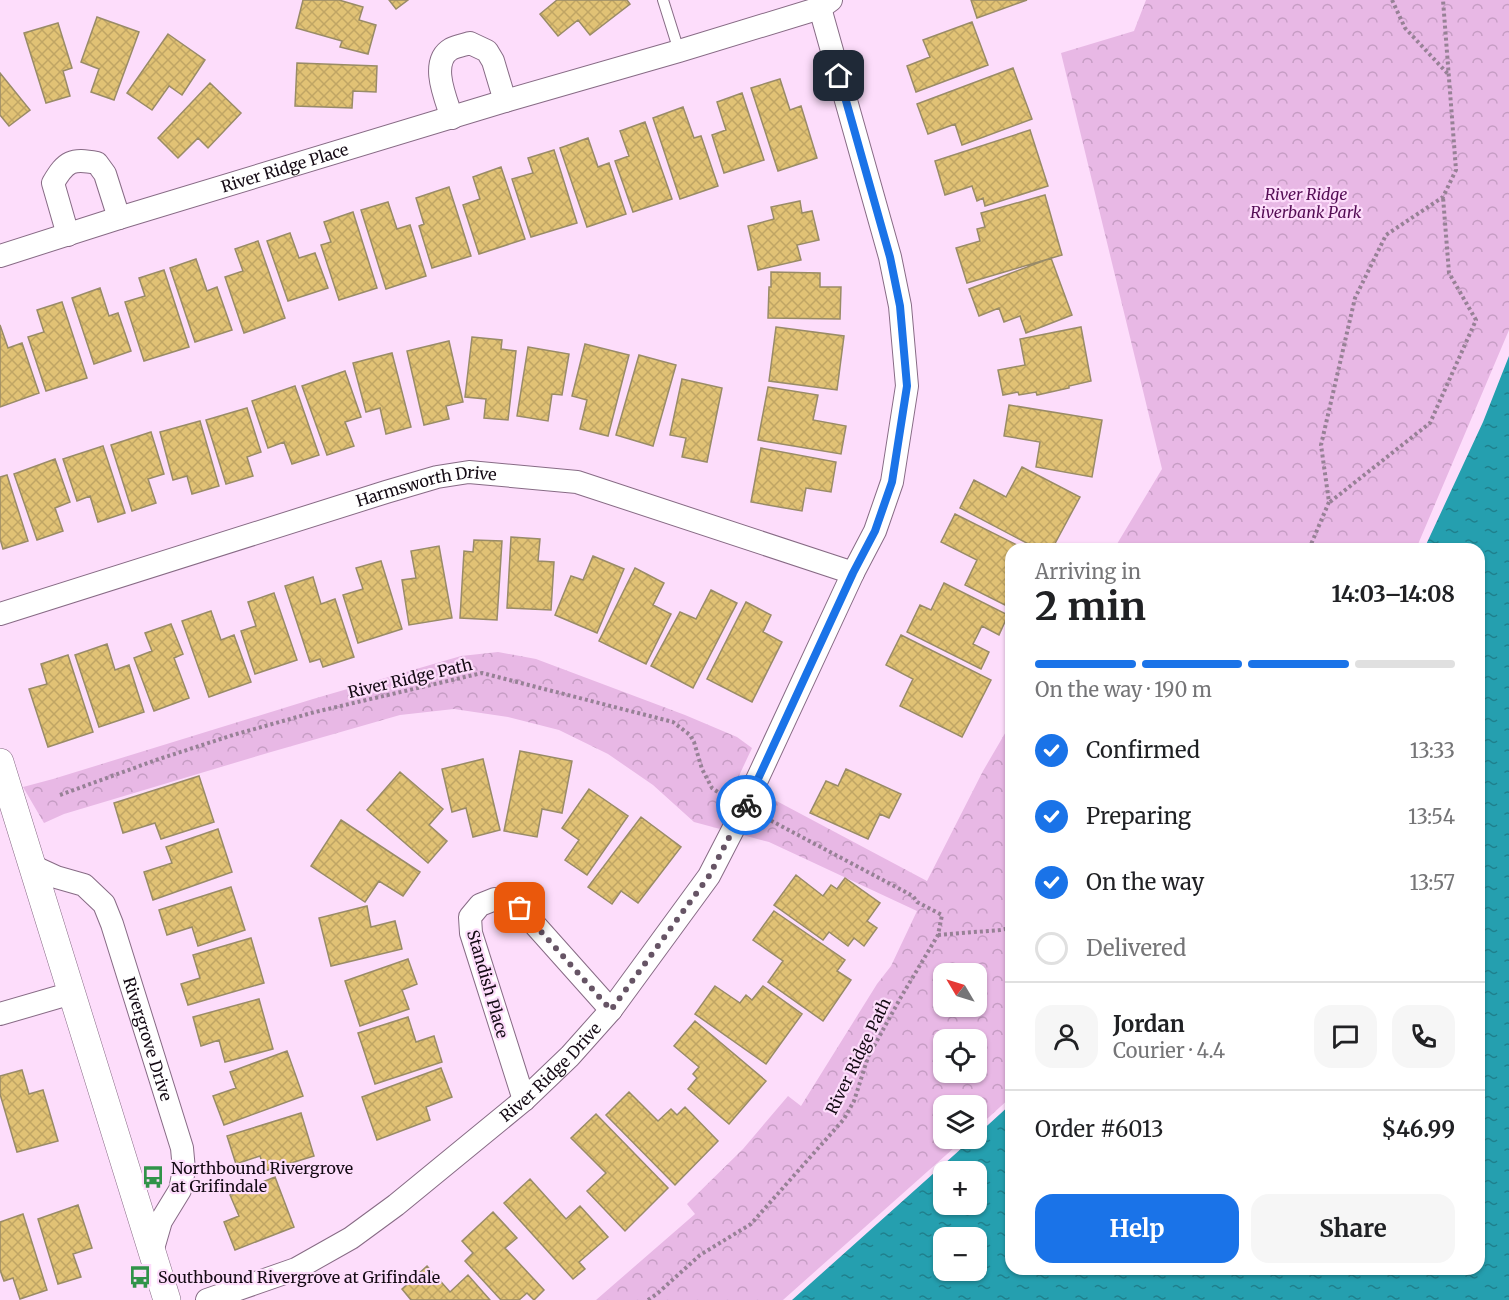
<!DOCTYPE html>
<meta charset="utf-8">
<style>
body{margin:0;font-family:Merriweather,serif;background:#f6f6f6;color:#202124;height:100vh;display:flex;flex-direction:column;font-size:22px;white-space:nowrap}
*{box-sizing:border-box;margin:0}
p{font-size:20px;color:#757577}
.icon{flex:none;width:33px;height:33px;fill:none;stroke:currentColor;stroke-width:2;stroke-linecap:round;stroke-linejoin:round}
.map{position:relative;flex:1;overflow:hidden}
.panel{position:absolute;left:1005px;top:543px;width:480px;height:732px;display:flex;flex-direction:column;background:#fff;border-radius:18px;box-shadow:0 2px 4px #0004}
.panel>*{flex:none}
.needle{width:39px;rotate:308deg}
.controls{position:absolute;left:933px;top:963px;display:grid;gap:12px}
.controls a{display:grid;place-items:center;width:54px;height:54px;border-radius:12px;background:#fff;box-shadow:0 2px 4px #0004;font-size:30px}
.pin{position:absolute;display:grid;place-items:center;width:51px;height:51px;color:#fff;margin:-26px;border-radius:12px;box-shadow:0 3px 9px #0006}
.courier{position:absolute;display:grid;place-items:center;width:60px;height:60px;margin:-30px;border:4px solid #1a73e8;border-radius:50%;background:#fff;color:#222;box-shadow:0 2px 8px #0007}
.head em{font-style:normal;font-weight:700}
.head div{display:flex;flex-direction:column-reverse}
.head{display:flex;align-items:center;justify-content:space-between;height:102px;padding:0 30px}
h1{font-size:39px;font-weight:700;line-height:45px}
.bar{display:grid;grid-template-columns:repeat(4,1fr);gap:9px 6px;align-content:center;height:72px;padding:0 30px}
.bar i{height:8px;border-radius:4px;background:#e0e0e0}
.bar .active{background:#1a73e8}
.bar p{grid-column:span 4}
.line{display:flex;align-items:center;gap:15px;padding:0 30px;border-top:2px solid #e0e0e0}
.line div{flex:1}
.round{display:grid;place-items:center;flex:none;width:63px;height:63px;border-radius:18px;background:#f6f6f6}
ol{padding:0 30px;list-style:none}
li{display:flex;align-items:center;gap:18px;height:66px}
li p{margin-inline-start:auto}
li .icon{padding:6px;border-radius:50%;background:#1a73e8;color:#fff;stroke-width:4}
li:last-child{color:#757577}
li i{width:33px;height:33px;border:3px solid #e0e0e0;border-radius:50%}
.button{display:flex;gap:12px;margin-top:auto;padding:12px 30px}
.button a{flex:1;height:69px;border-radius:18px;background:#1a73e8;color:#fff;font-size:24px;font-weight:700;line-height:69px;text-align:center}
.button a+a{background:#f6f6f6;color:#202124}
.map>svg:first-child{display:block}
.park{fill:url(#park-crowns);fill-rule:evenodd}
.water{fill:url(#water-ripples);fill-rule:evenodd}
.building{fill:url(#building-cross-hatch);stroke:#998b67;stroke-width:1.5}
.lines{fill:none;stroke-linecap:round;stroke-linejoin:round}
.service-casing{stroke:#876b85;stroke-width:12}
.minor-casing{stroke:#876b85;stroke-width:24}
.tertiary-casing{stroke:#876b85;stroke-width:28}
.path{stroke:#978196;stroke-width:4;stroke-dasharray:3 3;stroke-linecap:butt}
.service{stroke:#fff;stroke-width:10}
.minor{stroke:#fff;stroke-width:22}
.tertiary{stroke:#fff;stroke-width:27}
.done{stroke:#665465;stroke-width:6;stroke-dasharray:0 10.8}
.route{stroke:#1a73e8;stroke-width:8}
.labels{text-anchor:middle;stroke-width:4.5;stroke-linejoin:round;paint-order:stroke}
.street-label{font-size:16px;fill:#140a14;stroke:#fdddfb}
.park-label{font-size:16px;font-style:italic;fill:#540c54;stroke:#fdddfb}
.poi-label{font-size:16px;fill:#140a14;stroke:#fdddfb;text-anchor:start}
</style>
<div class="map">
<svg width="1509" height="1300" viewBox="0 0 1509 1300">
<defs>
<pattern id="park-crowns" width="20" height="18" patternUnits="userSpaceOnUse" patternTransform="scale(1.5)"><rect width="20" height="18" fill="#e8b8e5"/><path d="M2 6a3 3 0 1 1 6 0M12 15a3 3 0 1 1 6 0" fill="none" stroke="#c69dc4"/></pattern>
<pattern id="water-ripples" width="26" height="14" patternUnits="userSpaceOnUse" patternTransform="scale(1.5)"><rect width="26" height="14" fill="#259faf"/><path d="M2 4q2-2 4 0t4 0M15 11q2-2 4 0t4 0" fill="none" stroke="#1f808d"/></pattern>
<pattern id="building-cross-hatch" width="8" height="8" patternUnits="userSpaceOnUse" patternTransform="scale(1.5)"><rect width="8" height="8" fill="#e1c275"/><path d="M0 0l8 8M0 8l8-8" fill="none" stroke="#c0a564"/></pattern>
</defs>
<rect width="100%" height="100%" fill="#fdddfb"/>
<path class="park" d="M1146,0H1509V330L1416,549H1114L1162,469L1061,53L1134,31Z
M498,652L536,659L685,715L737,737L752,748L737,780L927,881L983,771L1011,723V1097L977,1128L976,1106H944V1138L964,1139L783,1300H596L695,1214L687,1204L743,1149L788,1096L801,1106L877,984L891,966L917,911L769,842L694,822L653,785L608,754L559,730L508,717L454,709L400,715L271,752L64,814L44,823L23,787L53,779L313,699L461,656ZM944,974H976V1006H944ZM944,1040H976V1072H944Z"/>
<path class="water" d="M1509,356V1300H792L972,1139L976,1138L977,1135L1011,1104V1269H1479V549H1424L1483,422ZM944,1172H976V1204H944ZM944,1238H976V1270H944Z"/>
<path class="building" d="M303,0H339L363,7L359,20L376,25L368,54L340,47L342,41L296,28Z
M389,0H408L396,9Z
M557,0H627L630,4L590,35L578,20L558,36L540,14Z
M971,0H1027L977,18Z
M97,17L139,32L114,100L91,92L99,69L81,62Z
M972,22L988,65L916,92L907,66L930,57L923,40Z
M58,23L72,68L63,71L70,96L46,103L24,33Z
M168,34L205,60L182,95L169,86L152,110L127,93Z
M297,63L377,66L376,92L353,91L352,108L295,106Z
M1013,68L1032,119L962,145L955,124L928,134L917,104Z
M0,73L30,110L9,126L0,115Z
M780,79L790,110L801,106L817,158L778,171L751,88Z
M210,83L241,113L208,148L198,138L178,158L158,138Z
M742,93L764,160L724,173L712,135L726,130L717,102Z
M683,107L694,138L701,136L718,186L680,199L653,118Z
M645,122L672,199L633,212L615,161L629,156L620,131Z
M1030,130L1048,186L985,206L983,198L977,201L972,186L945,195L935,161Z
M588,138L598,167L609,163L626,214L587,227L560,148Z
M554,150L577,223L531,237L512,179L533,173L528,158Z
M501,167L525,239L479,254L463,205L480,199L473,177Z
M449,187L471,256L432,268L419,226L424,224L416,198Z
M1045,195L1062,255L967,283L956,248L980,241L977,229L985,227L981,213Z
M800,201L802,213L812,211L819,240L797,245L801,260L758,270L748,226L774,219L771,207Z
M388,202L397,229L410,225L426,276L386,289L361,210Z
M353,212L377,288L339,300L321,245L331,242L324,222Z
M290,233L299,258L315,253L328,288L288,301L267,241Z
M258,241L285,318L244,333L225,277L243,271L235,249Z
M1051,258L1072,315L1026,333L1020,316L1004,322L999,308L979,316L969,289Z
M196,259L207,291L217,287L232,330L195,342L170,268Z
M164,270L189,347L144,361L125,302L145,296L139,278Z
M771,272L820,273V287H841L840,319L768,318L769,287H771Z
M100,288L109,316L118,313L131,351L94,364L72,298Z
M62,302L87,378L46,391L28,337L44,332L37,310Z
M0,325L8,348L22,343L39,393L0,407Z
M776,327L844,336L837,390L769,381Z
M1081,327L1091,381L1069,386V388L1037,395L1036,392L1019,395L1018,392L1003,395L998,370L1025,365L1020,339Z
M472,337L502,340L501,349L516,351L508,420L484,418L486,399L465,397Z
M449,341L463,402L446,406L449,419L424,425L407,351Z
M585,344L629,355L608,436L580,429L587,400L572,396Z
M528,347L569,354L562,395L552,394L548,421L517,416Z
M392,353L411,427L386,434L380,408L366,412L353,363Z
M639,355L676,365L653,446L616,435Z
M345,371L361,417L345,422L354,446L327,455L302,386Z
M682,379L722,388L707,462L682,457L686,438L670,435Z
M295,386L319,455L292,464L284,442L268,448L252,401Z
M768,387L818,395L813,420L846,426L841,454L758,440Z
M1009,405L1102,420L1092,477L1036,467L1040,442L1004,436Z
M247,408L261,452L247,457L253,476L226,484L206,420Z
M200,421L219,486L192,494L187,476L173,480L160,432Z
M151,432L164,474L148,479L156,503L132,511L111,445Z
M103,446L125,513L98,522L90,496L77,501L63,459Z
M761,448L836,462L831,492L806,488L802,511L751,502Z
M55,459L70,502L55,508L63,531L37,540L14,474Z
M1022,467L1080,497L1052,549H1038L960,508L974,480L1006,497Z
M7,475L28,541L3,549L0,539V477Z
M955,514L1025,549H1011V608L965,585L977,560L941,542Z
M511,537L540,539L538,561L554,562L551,610L507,608Z
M474,540L502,541L497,620L460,618L464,551L473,552Z
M439,546L452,618L409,625L402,580L416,578L411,551Z
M593,556L624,569L597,633L555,615L571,576L583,580Z
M381,561L402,629L358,643L343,595L363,589L356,568Z
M635,568L664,583L653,605L671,614L646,664L599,641Z
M313,577L321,604L335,599L354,657L323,667L320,659L310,662L285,586Z
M944,583L1008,615L999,635L982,626L973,644L989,652L981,669L907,632L920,605L931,610Z
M711,590L737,603L693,688L651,666L680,612L696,619Z
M274,593L297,660L255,674L241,631L256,626L248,602Z
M746,602L771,615L763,632L782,642L752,702L707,679Z
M211,611L221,640L234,635L251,682L209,697L182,621Z
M171,624L183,654L174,658L189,698L154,711L134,658L152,651L145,633Z
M901,635L991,680L962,737L900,706L913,679L886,665Z
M107,644L115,670L129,665L144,712L99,727L75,655Z
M68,655L93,732L48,747L29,689L47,684L41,664Z
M520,751L572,761L562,813L542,809L537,837L504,831Z
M483,759L500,830L473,837L466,808L452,812L442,769Z
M846,769L901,794L889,818L880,814L868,839L810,813L826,781L838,786Z
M400,772L443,809L429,825L447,841L428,863L367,810Z
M199,776L214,822L161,839L155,823L123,833L114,803Z
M589,789L628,816L587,875L565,860L579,840L562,828Z
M641,817L681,847L638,903L621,891L612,904L588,887Z
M341,820L420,872L403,896L379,881L365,902L311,866Z
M218,829L232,872L153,900L144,872L172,863L166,847Z
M796,875L823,896L831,885L837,889L845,878L880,903L867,921L877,928L864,946L854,938L848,946L829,932L823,940L774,905Z
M231,887L245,930L198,946L192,927L167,935L159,910Z
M367,906L371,927L395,921L402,949L331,966L319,918Z
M774,911L845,960L837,971L851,980L823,1021L768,982L783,961L753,940Z
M251,938L264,983L188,1005L181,984L200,978L193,955Z
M408,959L417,984L402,990L409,1009L360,1026L345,981Z
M715,986L740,1003L746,995L752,1000L763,986L802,1014L766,1064L695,1014Z
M259,999L273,1049L225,1062L219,1040L201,1046L193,1017Z
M408,1017L416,1042L434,1036L442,1062L375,1084L358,1033Z
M695,1021L766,1081L729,1124L688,1089L697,1078L693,1074L699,1067L674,1046Z
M287,1051L303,1096L224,1125L213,1096L236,1088L230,1072Z
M441,1068L452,1097L426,1107L430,1120L377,1140L362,1097Z
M22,1070L29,1094L43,1090L58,1141L17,1152L0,1094V1076Z
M629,1092L658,1121L671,1109L677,1115L685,1107L718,1141L675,1185L606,1115Z
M301,1113L314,1156L265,1171L260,1156L236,1164L227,1136Z
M596,1114L668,1188L625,1231L587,1191L606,1173L571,1138Z
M275,1177L294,1227L235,1250L224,1222L239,1216L230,1195Z
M530,1179L566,1219L580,1206L608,1237L579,1262L585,1269L573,1279L504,1203Z
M78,1205L92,1248L73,1254L81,1277L58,1284L38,1219Z
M493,1212L517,1238L505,1248L544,1290L534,1300L527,1293L519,1300H501L465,1261L473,1253L462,1241Z
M23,1214L47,1290L20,1299L13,1278L4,1281L0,1270V1222Z
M427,1266L450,1292L468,1275L490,1300H411L402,1289Z"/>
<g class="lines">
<g class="service-casing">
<path id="service" d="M663,0L679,51"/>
</g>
<g class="minor-casing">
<g id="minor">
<path d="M452,118C446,99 429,62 451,49C457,46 464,45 470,43L487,51L493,61L505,101"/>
<path d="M68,235L53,183C66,161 72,158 97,163L105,174L119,218"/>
<path id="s1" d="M0,256L119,218L505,101L679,51L820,8L831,0"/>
<path id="s2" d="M0,614L386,492L437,477L469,472L577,482L853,573"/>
<path id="s3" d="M32,866L56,877L84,885L104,904L112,924L182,1148L184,1170L180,1190L161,1221L152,1252"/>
<path d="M0,1014L72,993"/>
<path d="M524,1100L471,933L470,917L480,905L495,899L520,908L611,1010"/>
<path id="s4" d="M207,1300L296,1269L351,1238L396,1205L524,1100L570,1056L611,1010L709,876L741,814L853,573L875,531L892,482L907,386L900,306L890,257L820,8"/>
</g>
</g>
<g class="tertiary-casing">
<path id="tertiary" d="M0,762L167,1300"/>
</g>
<path class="path" d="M1392,0L1405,28L1448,74
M1330,502L1430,423L1476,320L1449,273L1443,197
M1309,549L1329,502L1321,445L1355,298L1386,235L1443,197L1456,170L1443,0
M60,795L156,760L233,735L315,712L482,673L673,722L690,735L694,742L702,769L712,788L722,795
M938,935L1000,930L1011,928
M648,1300L658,1293L700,1255L751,1224L844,1119L854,1101L868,1057L901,997L938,935L942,915L917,902L913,896L766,818"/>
<use href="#service" class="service"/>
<use href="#minor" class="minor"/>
<use href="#tertiary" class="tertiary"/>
</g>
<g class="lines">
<path class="done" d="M520,908L611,1010L709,876L746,805"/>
<path class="route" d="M746,805L853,573L875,531L892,482L907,386L900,306L890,257L839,76"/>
</g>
<defs>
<g id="bus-bare" transform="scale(1.8)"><path d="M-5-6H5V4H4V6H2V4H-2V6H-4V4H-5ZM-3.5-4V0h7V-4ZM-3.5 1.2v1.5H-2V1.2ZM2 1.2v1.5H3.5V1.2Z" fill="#309349" stroke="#fdddfb" stroke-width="2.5" paint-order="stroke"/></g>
</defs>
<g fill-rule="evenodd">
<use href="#bus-bare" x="153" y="1177"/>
<use href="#bus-bare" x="140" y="1277"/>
</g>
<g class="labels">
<g class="street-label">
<text dy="6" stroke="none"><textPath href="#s1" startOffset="298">River Ridge Place</textPath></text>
<text dy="6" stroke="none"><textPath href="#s2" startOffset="446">Harmsworth Drive</textPath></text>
<text transform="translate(410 678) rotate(-13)" y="6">River Ridge Path</text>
<text transform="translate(488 984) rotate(74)" y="6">Standish Place</text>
<text dy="6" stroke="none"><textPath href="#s3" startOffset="225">Rivergrove Drive</textPath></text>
<text transform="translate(858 1056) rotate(-64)" y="6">River Ridge Path</text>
<text dy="6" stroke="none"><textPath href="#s4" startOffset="417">River Ridge Drive</textPath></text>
</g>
<g class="park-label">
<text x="1306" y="200">River Ridge<tspan x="1306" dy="18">Riverbank Park</tspan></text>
</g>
<g class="poi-label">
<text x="171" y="1174">Northbound Rivergrove<tspan x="171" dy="18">at Grifindale</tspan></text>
<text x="158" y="1283">Southbound Rivergrove at Grifindale</text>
</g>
</g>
</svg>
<div class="controls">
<a><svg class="needle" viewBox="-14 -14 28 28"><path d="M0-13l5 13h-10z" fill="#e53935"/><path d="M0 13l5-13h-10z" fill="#757577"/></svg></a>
<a><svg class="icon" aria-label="locate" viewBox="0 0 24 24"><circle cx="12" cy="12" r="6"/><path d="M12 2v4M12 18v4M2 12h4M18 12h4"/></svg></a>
<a><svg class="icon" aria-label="layers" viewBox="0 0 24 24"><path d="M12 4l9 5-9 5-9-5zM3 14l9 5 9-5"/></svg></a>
<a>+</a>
<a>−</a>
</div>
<div class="pin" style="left:520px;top:908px;background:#ea580c"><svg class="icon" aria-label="bag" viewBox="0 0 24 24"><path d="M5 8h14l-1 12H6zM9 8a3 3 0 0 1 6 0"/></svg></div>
<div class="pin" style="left:839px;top:76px;background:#1f2937"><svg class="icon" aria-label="home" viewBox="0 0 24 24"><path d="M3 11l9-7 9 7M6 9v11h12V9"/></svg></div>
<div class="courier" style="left:746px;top:805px"><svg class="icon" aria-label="bike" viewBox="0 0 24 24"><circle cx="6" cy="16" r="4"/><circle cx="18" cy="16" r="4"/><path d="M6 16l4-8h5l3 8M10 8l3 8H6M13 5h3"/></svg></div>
<section class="panel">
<div class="head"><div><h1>2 min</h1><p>Arriving in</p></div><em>14:03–14:08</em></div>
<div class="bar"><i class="active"></i><i class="active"></i><i class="active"></i><i></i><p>On the way · 190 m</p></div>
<ol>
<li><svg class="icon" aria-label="check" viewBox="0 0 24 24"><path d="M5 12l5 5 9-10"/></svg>Confirmed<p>13:33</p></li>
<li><svg class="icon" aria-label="check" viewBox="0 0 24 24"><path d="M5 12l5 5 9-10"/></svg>Preparing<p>13:54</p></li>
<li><svg class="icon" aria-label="check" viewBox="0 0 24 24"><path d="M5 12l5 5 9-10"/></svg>On the way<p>13:57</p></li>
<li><i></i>Delivered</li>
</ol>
<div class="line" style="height:108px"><a class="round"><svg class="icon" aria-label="person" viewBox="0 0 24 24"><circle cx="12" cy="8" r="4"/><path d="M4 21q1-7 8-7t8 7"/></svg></a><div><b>Jordan</b><p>Courier · 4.4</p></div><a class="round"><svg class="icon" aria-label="chat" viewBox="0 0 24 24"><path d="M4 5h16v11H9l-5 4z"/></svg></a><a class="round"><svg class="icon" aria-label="phone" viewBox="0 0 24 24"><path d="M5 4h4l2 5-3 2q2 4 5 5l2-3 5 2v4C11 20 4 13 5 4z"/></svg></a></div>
<div class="line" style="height:78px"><div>Order #6013</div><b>$46.99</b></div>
<div class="button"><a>Help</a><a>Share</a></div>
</section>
</div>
